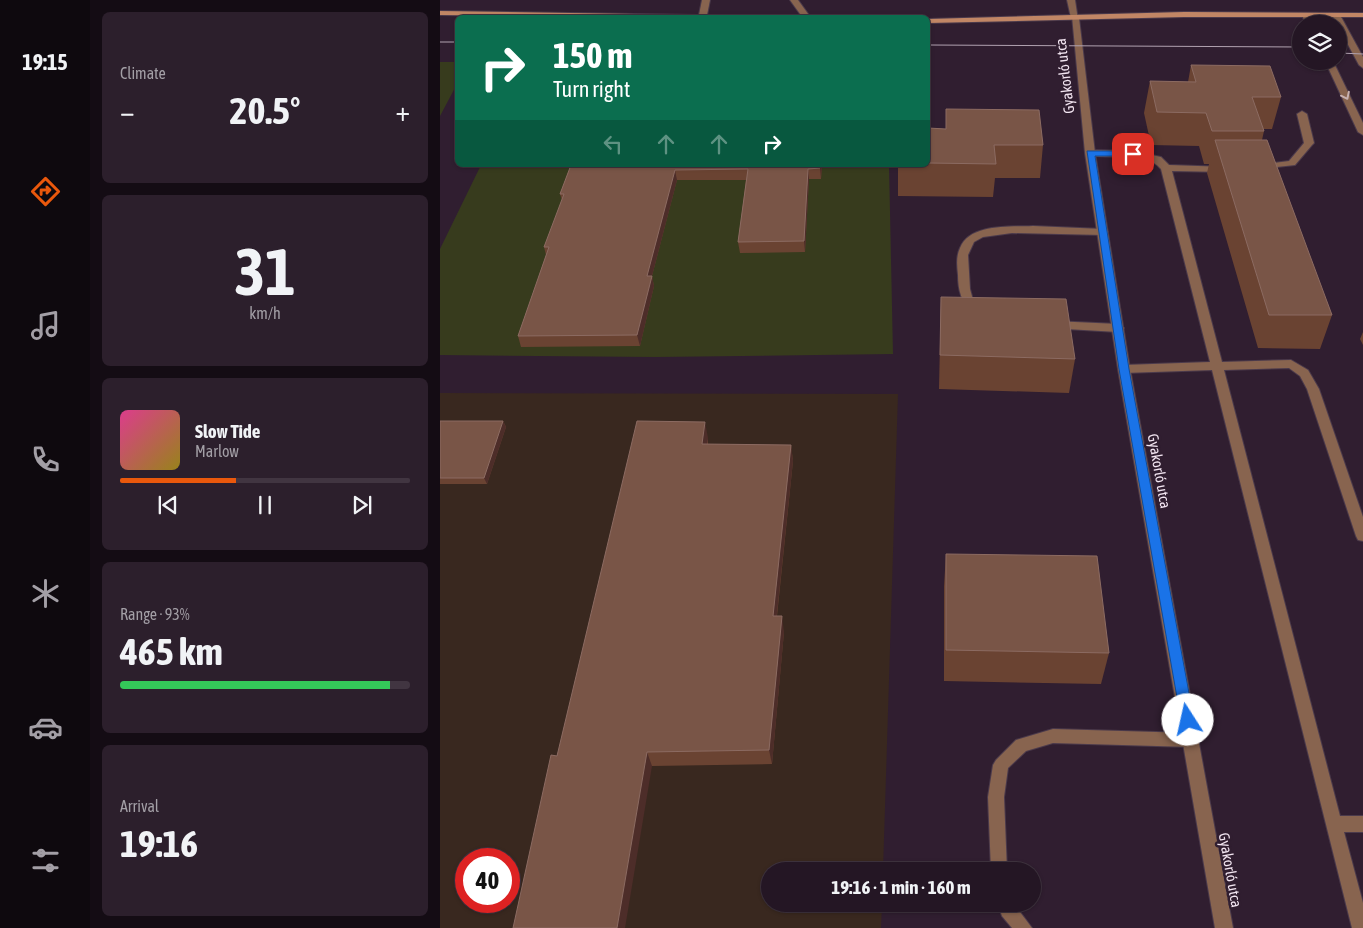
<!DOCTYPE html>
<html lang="en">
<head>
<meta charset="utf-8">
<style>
  :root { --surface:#241624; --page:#2c1f2c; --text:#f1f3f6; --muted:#a39fa6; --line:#413541; --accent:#ea580c }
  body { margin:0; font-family:"Asap Condensed",sans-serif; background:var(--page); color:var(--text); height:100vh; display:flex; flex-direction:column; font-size:19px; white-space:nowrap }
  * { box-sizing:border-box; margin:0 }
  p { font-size:16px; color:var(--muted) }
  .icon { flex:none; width:28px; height:28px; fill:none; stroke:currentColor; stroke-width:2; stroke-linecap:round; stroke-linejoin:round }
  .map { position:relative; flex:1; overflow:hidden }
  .sheet { display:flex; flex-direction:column; gap:12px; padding:12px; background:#140c14; width:350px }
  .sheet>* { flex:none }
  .hud { position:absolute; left:15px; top:15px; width:475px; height:152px; border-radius:8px; box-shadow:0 1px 4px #0004,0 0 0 1px var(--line); background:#0b6e4f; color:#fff; overflow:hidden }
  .tools { position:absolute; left:852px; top:15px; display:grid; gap:10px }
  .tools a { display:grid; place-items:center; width:55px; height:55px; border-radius:50%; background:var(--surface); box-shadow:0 1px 4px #0004,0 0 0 1px var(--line); font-size:25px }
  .speed { position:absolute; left:15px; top:848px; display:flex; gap:10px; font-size:25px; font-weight:700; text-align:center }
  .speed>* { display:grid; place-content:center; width:65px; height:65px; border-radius:50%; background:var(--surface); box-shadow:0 1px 4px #0004,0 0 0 1px var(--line); line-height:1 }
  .speed .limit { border:8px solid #d22; background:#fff; color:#111 }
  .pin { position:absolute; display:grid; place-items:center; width:42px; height:42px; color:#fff; margin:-21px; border-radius:10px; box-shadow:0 2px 8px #0006 }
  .me { position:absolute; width:55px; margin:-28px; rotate:350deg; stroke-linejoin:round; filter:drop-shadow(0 0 4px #0008) }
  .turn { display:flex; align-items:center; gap:18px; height:105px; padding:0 15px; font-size:22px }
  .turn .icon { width:65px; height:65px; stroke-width:2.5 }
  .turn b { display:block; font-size:35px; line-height:42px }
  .lanes { display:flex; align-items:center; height:48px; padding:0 15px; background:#0003; justify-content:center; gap:25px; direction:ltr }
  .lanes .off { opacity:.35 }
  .big { font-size:38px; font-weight:700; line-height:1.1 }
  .sheet .card { flex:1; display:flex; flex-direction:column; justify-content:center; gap:8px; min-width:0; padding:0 18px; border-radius:8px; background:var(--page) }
  .sheet .dial { align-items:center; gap:0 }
  .dial b { font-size:65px; line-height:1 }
  .song { display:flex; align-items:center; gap:15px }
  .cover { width:60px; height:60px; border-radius:8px; background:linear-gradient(135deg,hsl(330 70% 55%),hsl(50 70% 35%)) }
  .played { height:5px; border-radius:2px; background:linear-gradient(90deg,var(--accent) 40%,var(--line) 40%) }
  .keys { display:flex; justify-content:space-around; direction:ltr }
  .heat { display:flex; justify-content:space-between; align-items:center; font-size:28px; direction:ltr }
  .charge { height:8px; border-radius:4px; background:linear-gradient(90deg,#34c759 93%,var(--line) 0) }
  .trip { position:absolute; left:321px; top:862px; width:280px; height:50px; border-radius:25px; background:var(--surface); box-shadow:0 1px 4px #0004,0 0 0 1px var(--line); font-weight:700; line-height:50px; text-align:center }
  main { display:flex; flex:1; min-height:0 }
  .dock { display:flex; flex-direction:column; width:90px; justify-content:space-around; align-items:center; background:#0e090e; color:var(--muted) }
  .dock .icon { width:35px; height:35px }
  .dock .selected { color:var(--accent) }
  .dock b { font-size:22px; color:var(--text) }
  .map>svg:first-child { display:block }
</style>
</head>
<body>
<main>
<nav class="dock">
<b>19:15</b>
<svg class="icon selected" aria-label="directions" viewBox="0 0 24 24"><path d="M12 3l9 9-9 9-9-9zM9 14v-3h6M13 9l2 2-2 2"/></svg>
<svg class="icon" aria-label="music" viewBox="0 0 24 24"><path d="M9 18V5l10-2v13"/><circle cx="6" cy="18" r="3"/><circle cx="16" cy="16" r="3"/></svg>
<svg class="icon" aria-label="phone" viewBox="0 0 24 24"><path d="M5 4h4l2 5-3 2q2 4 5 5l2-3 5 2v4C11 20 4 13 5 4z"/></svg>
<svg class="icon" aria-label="climate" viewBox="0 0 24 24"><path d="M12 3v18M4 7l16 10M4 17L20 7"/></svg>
<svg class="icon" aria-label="car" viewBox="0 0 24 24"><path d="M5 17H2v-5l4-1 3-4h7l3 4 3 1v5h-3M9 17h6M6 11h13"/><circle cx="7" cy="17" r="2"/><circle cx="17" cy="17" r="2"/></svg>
<svg class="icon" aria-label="filters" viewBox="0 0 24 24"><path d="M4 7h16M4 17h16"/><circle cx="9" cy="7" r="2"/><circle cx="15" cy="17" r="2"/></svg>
</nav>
<section class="sheet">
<div class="card"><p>Climate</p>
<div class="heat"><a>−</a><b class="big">20.5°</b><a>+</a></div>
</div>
<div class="card dial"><b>31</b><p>km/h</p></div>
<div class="card">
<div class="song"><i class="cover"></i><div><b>Slow Tide</b><p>Marlow</p></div></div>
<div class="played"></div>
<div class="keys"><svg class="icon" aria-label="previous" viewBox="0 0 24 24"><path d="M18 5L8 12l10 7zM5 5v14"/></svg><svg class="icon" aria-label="pause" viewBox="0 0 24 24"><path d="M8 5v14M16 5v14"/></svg><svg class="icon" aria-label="next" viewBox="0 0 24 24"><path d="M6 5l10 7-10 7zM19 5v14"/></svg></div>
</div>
<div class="card"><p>Range · 93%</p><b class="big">465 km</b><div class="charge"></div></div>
<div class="card"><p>Arrival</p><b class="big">19:16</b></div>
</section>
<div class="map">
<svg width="923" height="928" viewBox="0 0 923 928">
  <rect width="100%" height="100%" fill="#301e30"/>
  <path fill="#39281f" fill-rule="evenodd" d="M 0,393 L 458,394 L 443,871 L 330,871 L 330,904 L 442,904 L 441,928 L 0,928 ZM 26,859 L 69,859 L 69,901 L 26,901 Z"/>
  <g fill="#373b1d">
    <path d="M 0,62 L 17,62 L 17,84 L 0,116 Z"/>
    <path d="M 41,165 L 449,165 L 453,354 L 215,357 L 0,355 L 0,249 Z"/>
  </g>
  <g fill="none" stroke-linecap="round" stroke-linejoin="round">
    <defs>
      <g id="service">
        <path d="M 262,0 L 270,0 L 267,15 L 263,17 L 259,15 Z"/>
        <path d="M 350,0 L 358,0 L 371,18 L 363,18 Z"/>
        <path d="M 627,0 L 635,0 L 638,20 L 631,18 Z"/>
        <path d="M 863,13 L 869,13 L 874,24 L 866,24 L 862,15 Z"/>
        <path d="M 893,13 L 900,15 L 923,57 L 923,68 L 919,65 L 899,28 L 899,24 L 897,24 L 892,15 Z"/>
        <path d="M 885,61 L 893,61 L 923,123 L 923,135 L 918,132 Z"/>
        <path d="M 862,111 L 867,114 L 874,143 L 872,145 L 855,165 L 818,169 L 818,165 L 849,161 L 864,143 L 857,114 Z"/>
        <path d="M 650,150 L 693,151 L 721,157 L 729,165 L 787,167 L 789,169 L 784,172 L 732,171 L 782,362 L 851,360 L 868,370 L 879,389 L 923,517 L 923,541 L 918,540 L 916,536 L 867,389 L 860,376 L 849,368 L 784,370 L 900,816 L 923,816 L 923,832 L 904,832 L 923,903 L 923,928 L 912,928 L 772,370 L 684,373 L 678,369 L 684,365 L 770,362 L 721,169 C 704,149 670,160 647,155 L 647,151 Z"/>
        <path d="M 593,226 L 663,229 L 668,232 L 663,235 L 572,233 L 543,237 L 534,242 L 528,255 L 530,289 L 533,300 L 542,310 L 541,313 L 533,313 C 521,302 518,290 518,275 C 517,266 516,256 520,248 C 530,223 571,227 593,226 Z"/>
        <path d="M 613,321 L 678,324 L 684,328 L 678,332 L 609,328 L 607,325 Z"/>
        <path d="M 613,729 L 751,733 L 756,735 L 759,740 L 756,745 L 751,747 L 613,743 L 586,751 L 568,768 L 564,797 L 567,871 L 551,871 L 548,797 L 553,765 L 556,760 L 576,740 Z"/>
        <path d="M 558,904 L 574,904 L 592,928 L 572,928 L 562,916 Z"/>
      </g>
      <path id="tertiary" d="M 632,16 L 639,18 L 655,153 L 690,369 L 793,928 L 775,928 L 678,369 L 645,153 Z"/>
      <g id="secondary">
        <path d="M 0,11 L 320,16 L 324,18 L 0,15 Z"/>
        <path d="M 744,12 L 923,13 L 923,17 L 744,17 L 488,23 L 488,19 Z"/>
      </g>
    </defs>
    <use href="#service" stroke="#4b3a4b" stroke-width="2"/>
    <use href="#tertiary" stroke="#4b3a4b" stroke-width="2"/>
    <use href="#secondary" stroke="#4b3a4b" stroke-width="2"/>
    <use href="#service" fill="#88644f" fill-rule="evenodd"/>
    <use href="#tertiary" fill="#88644f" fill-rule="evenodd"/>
    <use href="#secondary" fill="#c18665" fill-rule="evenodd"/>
    <g stroke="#b1a2b0" stroke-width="1">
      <path d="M 0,42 L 18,42"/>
      <path d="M 488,45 L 861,47"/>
      <path d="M 899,53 L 923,54"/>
    </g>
  </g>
  <g fill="#6a4332">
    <path d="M 751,65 L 841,97 L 832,129 L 824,129 L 824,131 L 822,140 L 892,315 L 880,349 L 818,348 L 767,173 L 769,164 L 764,164 L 759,146 L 711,145 L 704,113 L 710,81 L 748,82 Z"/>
    <path d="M 506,109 L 603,145 L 600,178 L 555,178 L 553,197 L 458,196 L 458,165 L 488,165 L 488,128 L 506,129 Z"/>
    <path d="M 131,165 L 382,165 L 381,179 L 369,179 L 365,252 L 300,253 L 298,242 L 306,180 L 237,180 L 212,276 L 214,286 L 200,346 L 81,347 L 78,336 L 106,255 L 104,247 L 122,200 L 120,194 Z"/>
    <path d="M 501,297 L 635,359 L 629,393 L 499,389 Z"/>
    <path d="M 923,332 L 923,345 L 920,339 Z"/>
    <path d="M 0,421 L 63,421 L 66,427 L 47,484 L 0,484 Z"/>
    <path d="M 268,438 L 268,444 L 351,445 L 353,461 L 337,616 L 344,632 L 332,764 L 212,766 L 117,756 Z"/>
    <path d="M 506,554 L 669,653 L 661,684 L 504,681 L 504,586 Z"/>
  </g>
  <g fill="#4d2d29">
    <path d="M 380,165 L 382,165 L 381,179 L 380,168 Z"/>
    <path d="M 368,169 L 369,179 L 365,252 L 364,241 Z"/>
    <path d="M 235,170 L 237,180 L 212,276 L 214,286 L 200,346 L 197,335 L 207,276 Z"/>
    <path d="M 63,421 L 66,427 L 47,484 L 44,478 Z"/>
    <path d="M 265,422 L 268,438 L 265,460 L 262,444 Z"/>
    <path d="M 351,445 L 353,461 L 335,632 L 333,616 Z"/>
    <path d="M 342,616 L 344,632 L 332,764 L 329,750 Z"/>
    <path d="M 207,752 L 212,766 L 185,928 L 177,928 Z"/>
  </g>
  <g fill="#795547" stroke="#8c6b62">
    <path d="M 751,65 L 830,66 L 841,97 L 812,97 L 824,131 L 772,131 L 766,113 L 717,112 L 710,81 L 756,82 Z"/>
    <path d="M 506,109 L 599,110 L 603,145 L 554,145 L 556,164 L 488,163 L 488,128 L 506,129 Z"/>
    <path d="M 775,140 L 827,140 L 892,315 L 829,315 Z"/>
    <path d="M 131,165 L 380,165 L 380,168 L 368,169 L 364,241 L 298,242 L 308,169 L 235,170 L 207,276 L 212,276 L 197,335 L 78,336 L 109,247 L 104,247 L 124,194 L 120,194 Z"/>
    <path d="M 501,297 L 626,299 L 635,359 L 500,355 Z"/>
    <path d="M 0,421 L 63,421 L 44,478 L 0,478 Z"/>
    <path d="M 197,421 L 265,422 L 262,444 L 351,445 L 333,616 L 342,616 L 329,750 L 207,752 L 177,928 L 73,928 L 111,755 L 117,756 Z"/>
    <path d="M 506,554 L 657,556 L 669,653 L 506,650 Z"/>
  </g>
  <defs><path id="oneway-chevron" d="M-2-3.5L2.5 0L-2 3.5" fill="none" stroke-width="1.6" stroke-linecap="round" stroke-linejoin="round" transform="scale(1.25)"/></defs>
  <use stroke="#c8b1b0" href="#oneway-chevron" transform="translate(906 96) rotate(64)"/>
  <path fill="#1a73e8" stroke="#114b97" d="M 647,151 L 693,151 L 697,154 L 693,156 L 655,156 L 689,369 L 754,720 L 752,725 L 748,727 L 743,725 L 741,720 L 679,369 Z"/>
  <g text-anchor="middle" stroke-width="5" stroke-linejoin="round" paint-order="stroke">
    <g font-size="15" fill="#f2e5f1" stroke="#301e30">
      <text transform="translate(625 76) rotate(-97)" y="5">Gyakorló utca</text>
      <text transform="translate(719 471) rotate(80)" y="5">Gyakorló utca</text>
      <text transform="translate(790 870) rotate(80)" y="5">Gyakorló utca</text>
    </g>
  </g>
</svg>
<div class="tools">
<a><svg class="icon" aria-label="layers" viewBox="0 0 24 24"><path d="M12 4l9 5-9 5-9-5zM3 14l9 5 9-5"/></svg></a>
</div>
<div class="speed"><div class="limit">40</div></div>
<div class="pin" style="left:693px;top:154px;background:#d93025"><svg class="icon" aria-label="arrive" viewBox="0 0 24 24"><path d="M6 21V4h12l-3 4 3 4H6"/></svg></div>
<svg class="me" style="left:748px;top:720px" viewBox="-20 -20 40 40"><circle r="19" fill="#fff"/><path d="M0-13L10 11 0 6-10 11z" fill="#1a73e8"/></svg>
<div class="trip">19:16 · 1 min · 160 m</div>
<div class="hud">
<div class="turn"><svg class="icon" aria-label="right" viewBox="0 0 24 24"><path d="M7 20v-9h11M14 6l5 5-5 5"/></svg><div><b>150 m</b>Turn right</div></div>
<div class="lanes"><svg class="icon off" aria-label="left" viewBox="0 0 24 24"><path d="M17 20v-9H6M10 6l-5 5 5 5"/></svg><svg class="icon off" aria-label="ahead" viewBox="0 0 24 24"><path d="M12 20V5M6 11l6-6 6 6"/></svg><svg class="icon off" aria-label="ahead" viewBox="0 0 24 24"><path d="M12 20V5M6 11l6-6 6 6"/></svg><svg class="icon" aria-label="right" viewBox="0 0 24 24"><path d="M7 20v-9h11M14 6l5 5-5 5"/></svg></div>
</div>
</div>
</main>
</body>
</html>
